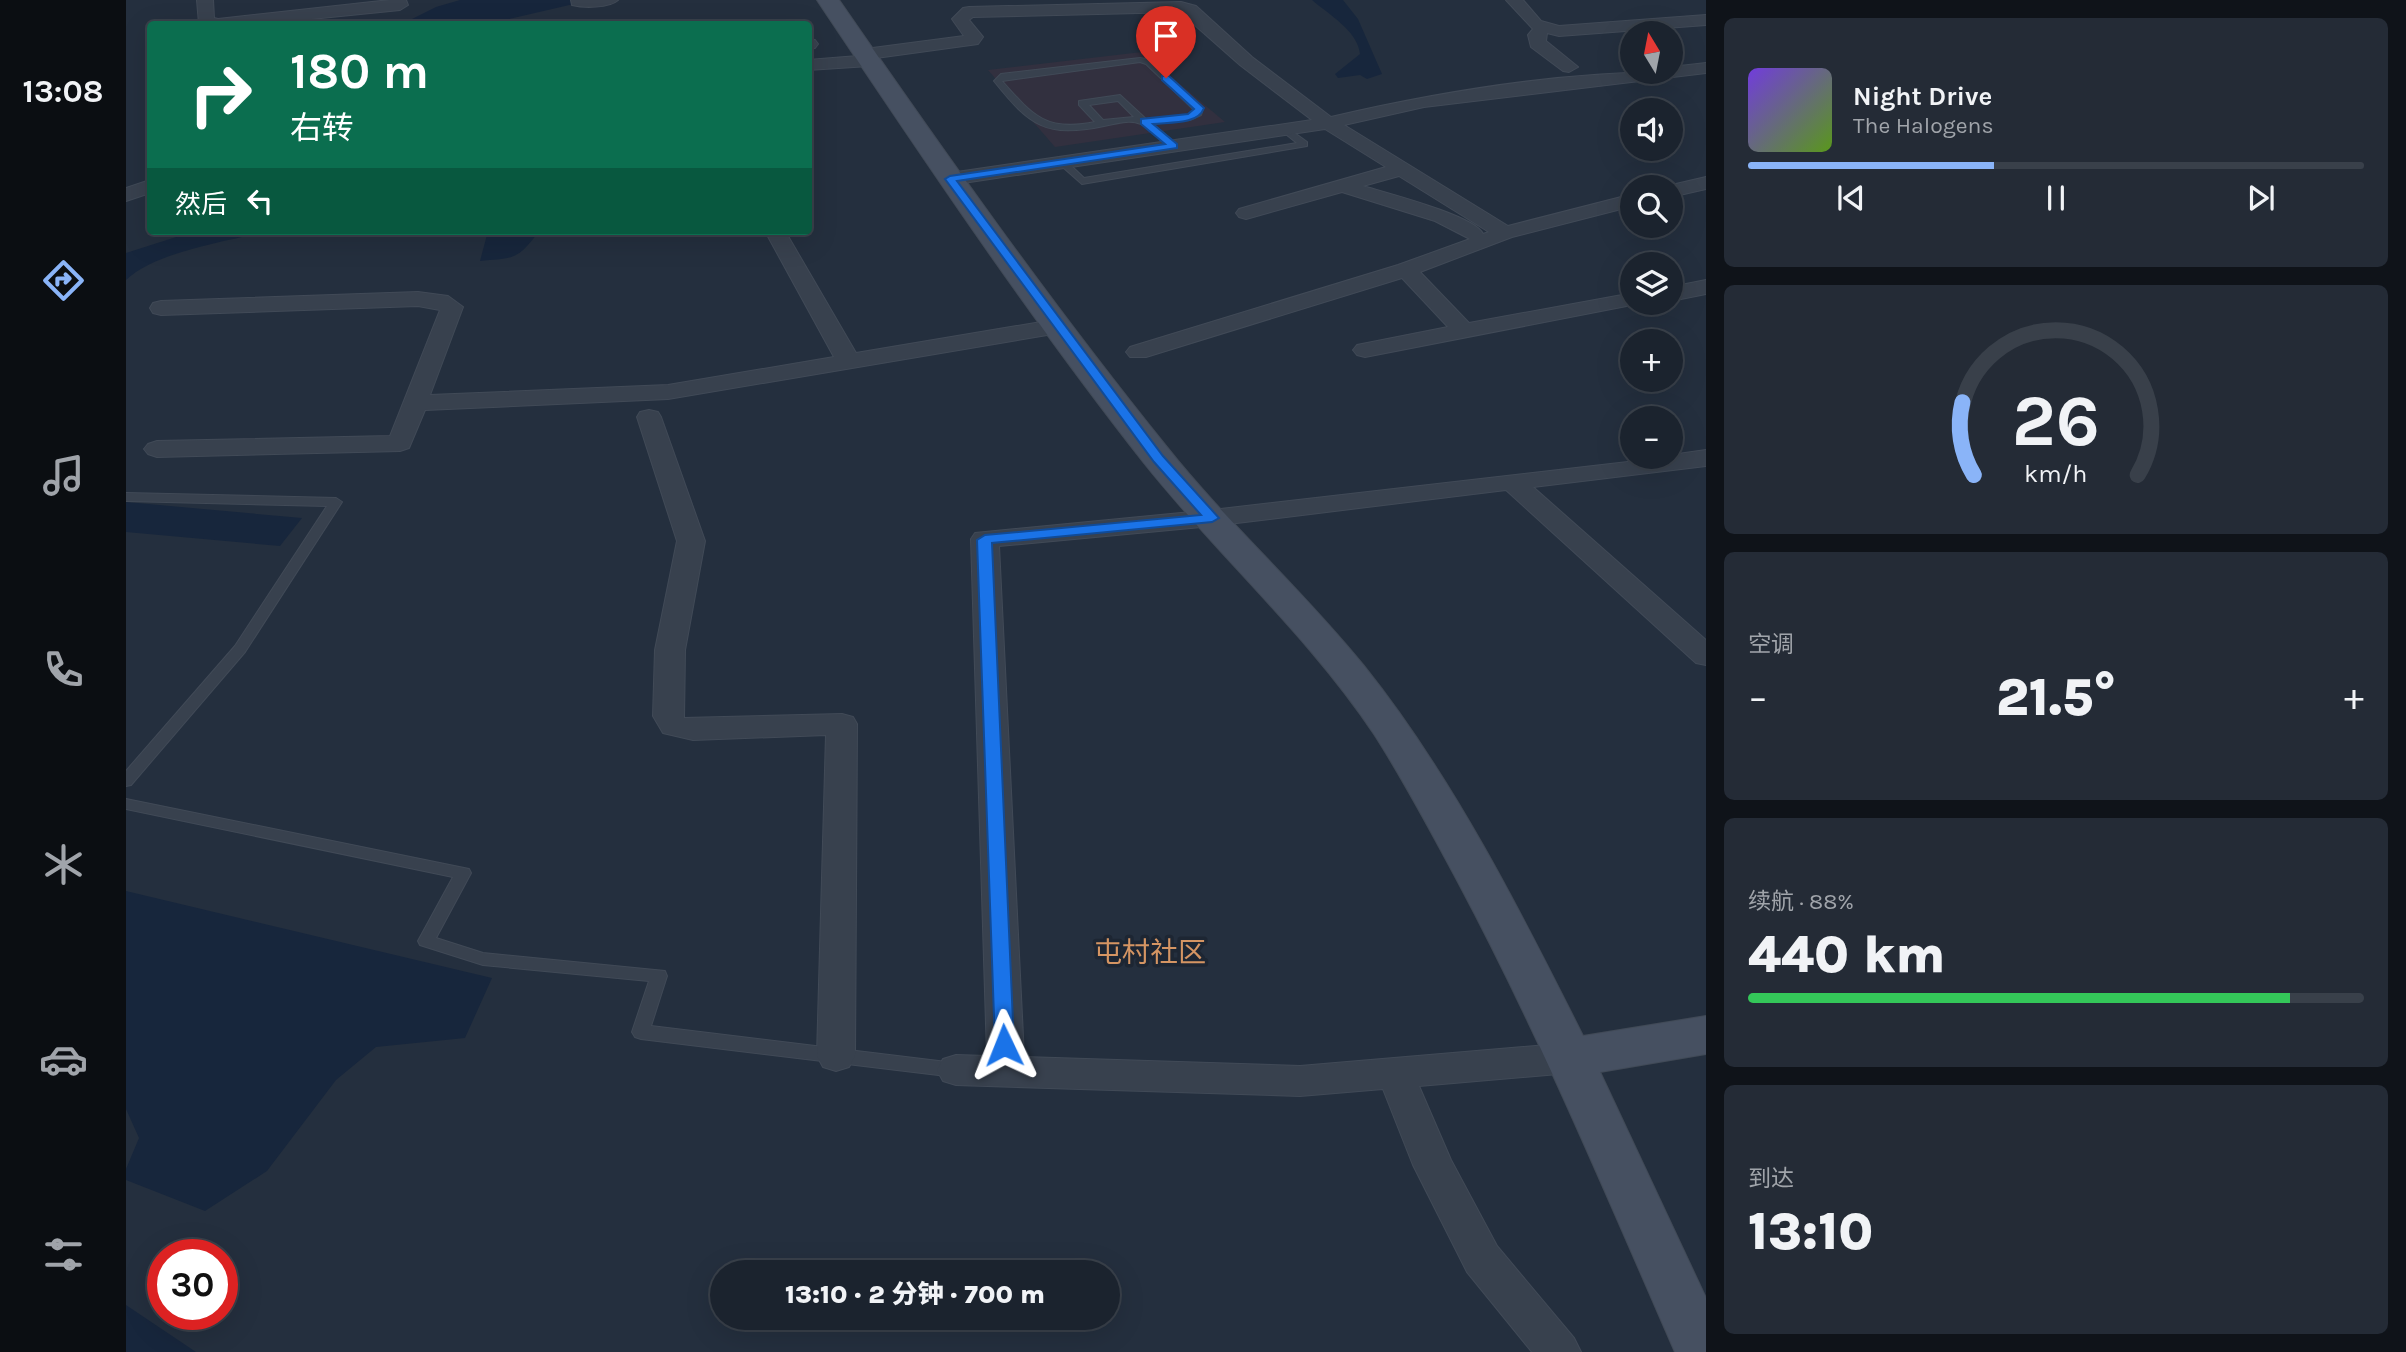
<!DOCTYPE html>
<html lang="zh">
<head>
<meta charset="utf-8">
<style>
  :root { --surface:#1b232e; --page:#242b36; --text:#f1f3f6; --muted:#a0a4aa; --line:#39404a; --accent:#8ab4f8 }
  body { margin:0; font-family:Karla,"Noto Sans SC",sans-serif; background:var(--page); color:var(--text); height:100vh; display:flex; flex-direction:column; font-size:26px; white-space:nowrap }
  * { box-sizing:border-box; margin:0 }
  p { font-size:23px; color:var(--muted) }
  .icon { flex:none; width:38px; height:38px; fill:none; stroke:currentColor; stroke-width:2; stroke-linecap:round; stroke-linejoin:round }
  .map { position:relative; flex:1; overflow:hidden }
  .side { display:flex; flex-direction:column; gap:18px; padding:18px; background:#0f1319; width:700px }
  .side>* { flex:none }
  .hud { position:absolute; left:21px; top:21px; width:665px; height:214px; border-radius:7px; box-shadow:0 7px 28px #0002,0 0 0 2px var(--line); background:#0b6e4f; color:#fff; overflow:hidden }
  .needle { width:46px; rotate:350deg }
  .tools { position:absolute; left:1494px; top:21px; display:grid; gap:14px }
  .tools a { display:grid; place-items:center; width:63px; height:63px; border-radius:50%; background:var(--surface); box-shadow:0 7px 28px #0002,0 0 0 2px var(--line); font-size:35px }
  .speed { position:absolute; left:21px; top:1239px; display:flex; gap:14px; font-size:35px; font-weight:700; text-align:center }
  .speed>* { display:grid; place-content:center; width:91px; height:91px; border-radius:50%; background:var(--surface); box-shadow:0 7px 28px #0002,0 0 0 2px var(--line); line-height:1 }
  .speed .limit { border:10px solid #d22; background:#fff; color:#111 }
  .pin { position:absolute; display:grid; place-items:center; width:60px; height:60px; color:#fff; margin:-72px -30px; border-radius:50% 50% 50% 0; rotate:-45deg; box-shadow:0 0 7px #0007 }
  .pin .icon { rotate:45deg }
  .me { position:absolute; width:77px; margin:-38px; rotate:358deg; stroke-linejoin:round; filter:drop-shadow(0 0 5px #0008) }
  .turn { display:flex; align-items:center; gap:24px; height:147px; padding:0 28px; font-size:32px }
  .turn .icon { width:91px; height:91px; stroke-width:2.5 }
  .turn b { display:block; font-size:49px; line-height:60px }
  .then { display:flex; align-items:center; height:66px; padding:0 28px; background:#0003; gap:14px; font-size:26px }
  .big { font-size:52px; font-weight:800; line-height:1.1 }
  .side .tile { flex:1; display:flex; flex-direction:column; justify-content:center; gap:10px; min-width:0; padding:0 24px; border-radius:10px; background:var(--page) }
  .side .dial { align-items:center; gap:0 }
  .dial svg { height:182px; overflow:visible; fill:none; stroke:var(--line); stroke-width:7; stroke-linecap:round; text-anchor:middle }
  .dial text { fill:var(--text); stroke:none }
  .song { display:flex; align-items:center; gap:21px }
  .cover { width:84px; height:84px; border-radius:10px; background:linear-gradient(135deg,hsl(260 70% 55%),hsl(90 70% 35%)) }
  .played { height:7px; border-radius:4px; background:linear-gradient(90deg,var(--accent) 40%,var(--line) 40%) }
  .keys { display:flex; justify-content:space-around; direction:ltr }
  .heat { display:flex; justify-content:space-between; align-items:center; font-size:38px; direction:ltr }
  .charge { height:10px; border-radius:5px; background:linear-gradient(90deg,#34c759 88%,var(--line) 0) }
  .trip { position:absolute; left:584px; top:1260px; width:410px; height:70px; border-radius:35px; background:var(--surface); box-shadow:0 7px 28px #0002,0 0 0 2px var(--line); font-weight:800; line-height:70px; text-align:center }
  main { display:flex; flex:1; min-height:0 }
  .tabs { display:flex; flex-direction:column; width:126px; justify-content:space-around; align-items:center; background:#0b0e12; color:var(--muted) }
  .tabs .icon { width:49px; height:49px }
  .tabs .active { color:var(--accent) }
  .tabs b { font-size:32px; color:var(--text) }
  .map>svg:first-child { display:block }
</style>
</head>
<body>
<main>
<nav class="tabs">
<b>13:08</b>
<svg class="icon active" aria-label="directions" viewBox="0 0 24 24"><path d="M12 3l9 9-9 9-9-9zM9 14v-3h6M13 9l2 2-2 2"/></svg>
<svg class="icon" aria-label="music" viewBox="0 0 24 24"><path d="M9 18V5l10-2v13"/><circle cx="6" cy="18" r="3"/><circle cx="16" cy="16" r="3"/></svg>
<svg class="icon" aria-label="phone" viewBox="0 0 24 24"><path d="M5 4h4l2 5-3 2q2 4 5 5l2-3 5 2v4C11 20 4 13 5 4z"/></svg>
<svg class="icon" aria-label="climate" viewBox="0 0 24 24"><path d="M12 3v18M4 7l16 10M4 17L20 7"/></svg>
<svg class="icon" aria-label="car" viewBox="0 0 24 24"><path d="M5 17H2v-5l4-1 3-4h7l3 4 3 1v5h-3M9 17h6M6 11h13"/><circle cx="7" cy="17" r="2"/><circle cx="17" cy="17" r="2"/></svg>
<svg class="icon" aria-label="filters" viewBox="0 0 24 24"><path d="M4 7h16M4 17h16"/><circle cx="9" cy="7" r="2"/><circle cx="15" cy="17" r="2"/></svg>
</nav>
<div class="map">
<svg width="1580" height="1352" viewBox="0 0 1580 1352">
  <rect width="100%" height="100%" fill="#242f3e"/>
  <path fill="#32303f" d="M 1016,52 L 1099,122 L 929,147 L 862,70 Z"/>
  <g fill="#17263c">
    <path d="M 334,0 L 465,0 L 361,24 L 276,24 L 310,7 Z"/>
    <path d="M 1186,0 L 1217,0 L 1232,19 L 1256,74 L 1241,79 L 1234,75 L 1212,78 L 1209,74 L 1234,54 C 1232,31 1202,14 1186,0 Z"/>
    <path d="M 69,231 L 141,231 C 100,242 31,251 0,280 L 0,253 Z"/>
    <path d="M 362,231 L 413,231 C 392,260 388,258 354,261 Z"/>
    <path d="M 0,502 L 176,518 L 154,546 L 0,532 Z"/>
    <path d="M 0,891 L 366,978 L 339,1038 L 250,1047 L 210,1080 L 141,1171 L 79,1211 L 0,1180 L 0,1169 L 13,1138 L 0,1109 Z"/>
    <path d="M 0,1305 L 70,1352 L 0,1352 Z"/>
  </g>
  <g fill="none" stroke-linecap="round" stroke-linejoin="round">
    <defs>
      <g id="lane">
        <path d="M 1014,58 L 1026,60 L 1077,109 L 1075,115 L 1064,120 L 1027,124 L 1050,144 L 1050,148 L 1044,148 C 1035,140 1026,128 1015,124 C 1002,119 990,124 978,126 C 920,138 904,126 868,81 L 875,74 ZM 1014,62 L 1020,64 L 1068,110 L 1068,112 L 1062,115 L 1020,119 L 994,95 L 953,101 L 953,105 L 969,122 C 920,132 907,116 876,81 ZM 992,101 L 1008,117 L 977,120 L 963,105 Z"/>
        <path d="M 1159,126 L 1181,142 L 1181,146 L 956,184 L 931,162 L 939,160 L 958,178 L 1171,143 L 1156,131 L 1156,127 Z"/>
        <path d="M 0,493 L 210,498 L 216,502 L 119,652 L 5,785 L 0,786 L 0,771 L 109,646 L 201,506 L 0,501 Z"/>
        <path d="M 0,799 L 343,869 L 345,873 L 310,938 L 357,953 L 539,971 L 541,976 L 525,1026 L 829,1063 L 835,1065 L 838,1070 L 835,1075 L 829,1077 L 515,1039 L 509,1037 L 506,1032 L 523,981 L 357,965 L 294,945 L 292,941 L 327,877 L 0,809 Z"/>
      </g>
      <g id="street">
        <path d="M 71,0 L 87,0 L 88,18 L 92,19 L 264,0 L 280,0 L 282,5 L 274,10 L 136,24 L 73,24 Z"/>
        <path d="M 445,0 L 492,0 C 483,8 458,8 446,5 Z"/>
        <path d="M 1380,0 L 1397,0 L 1415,21 L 1433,26 L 1580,15 L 1580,25 L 1433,36 L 1421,33 L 1420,41 L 1452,67 L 1443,72 L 1437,71 L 1405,47 L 1402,35 L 1407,29 Z"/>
        <path d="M 1055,2 L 1070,6 L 1126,57 L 1205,117 C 1313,92 1435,72 1545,72 L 1545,67 L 1580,63 L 1580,73 L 1298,107 L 1218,125 L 1382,226 L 1507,194 L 1507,206 L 1386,237 L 1294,272 L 1343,323 L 1507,293 L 1507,303 L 1516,303 L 1239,357 L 1231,355 L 1227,350 L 1231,345 L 1322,327 L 1276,278 L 1020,357 L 1004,357 L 1000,352 L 1004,347 L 1272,265 L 1344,239 L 1309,221 L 1216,192 L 1120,219 L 1113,217 L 1110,213 L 1113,209 L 1260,167 L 1199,129 L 824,185 L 817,183 L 814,179 L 817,175 L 824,173 L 1186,120 L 1114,65 L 1054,12 L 847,17 L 843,20 L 857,37 L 852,44 L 750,58 L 752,61 L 749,65 L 743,66 L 682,70 L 682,60 L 732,56 L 733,50 L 739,49 L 838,36 L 826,19 L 837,8 L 843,7 ZM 1273,176 L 1363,232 L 1357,234 C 1350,216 1260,193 1237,186 Z"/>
        <path d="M 682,39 L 689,40 L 692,44 L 689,48 L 682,49 Z"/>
        <path d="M 1580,177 L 1580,189 L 1545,197 L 1545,187 L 1537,187 Z"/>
        <path d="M 24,180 L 24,193 L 0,201 L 0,188 Z"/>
        <path d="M 639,231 L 659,231 L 730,353 L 933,319 L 941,321 L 944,326 L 941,331 L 933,333 L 542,399 L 299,410 L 283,448 L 274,451 L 31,457 L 22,454 L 18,449 L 22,444 L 31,441 L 264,436 L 314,310 L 292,306 L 35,315 L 27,313 L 24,308 L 27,303 L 35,301 L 292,292 L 322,296 L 337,307 L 304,395 L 542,385 L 708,357 Z"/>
        <path d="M 1580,280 L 1580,294 L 1545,301 L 1545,287 Z"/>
        <path d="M 523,410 L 532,412 L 535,417 L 579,541 L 559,650 L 558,718 L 716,714 L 727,717 L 731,724 L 729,1056 L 723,1067 L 710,1071 L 697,1067 L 691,1056 L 700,735 L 567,740 L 537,733 L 527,716 L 529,650 L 551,541 L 511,417 L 514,412 Z"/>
        <path d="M 1580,450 L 1580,466 L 1407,487 L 1580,640 L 1580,665 L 1570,663 L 1380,490 L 1086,526 L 873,546 L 898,1057 L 1174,1066 L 1444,1043 L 1457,1047 L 1463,1058 L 1457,1069 L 1444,1073 L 1293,1086 L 1325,1160 L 1371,1246 L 1448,1338 L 1455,1352 L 1406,1352 L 1341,1272 L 1287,1165 L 1257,1089 L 1174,1096 L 830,1085 L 817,1081 L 811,1070 L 817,1059 L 830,1055 L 861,1056 L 845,539 L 849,533 L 1086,510 L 1545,457 L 1545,455 Z"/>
      </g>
      <path id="secondary" d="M 691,0 L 713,0 C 818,152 924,302 1040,446 C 1101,523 1176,589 1238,666 C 1326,776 1394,910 1457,1036 L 1580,1016 L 1580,1054 L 1474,1072 L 1580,1298 L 1580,1352 L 1549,1352 C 1480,1194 1413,1034 1332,882 C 1305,832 1279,782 1248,734 C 1182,635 1092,556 1018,463 C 901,314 796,157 691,0 Z"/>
    </defs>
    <use href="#lane" stroke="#414a57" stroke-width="2"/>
    <use href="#street" stroke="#414a57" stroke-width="2"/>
    <use href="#secondary" stroke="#414a57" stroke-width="2"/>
    <use href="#lane" fill="#38414e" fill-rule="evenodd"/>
    <use href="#street" fill="#38414e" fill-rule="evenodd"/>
    <use href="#secondary" fill="#465061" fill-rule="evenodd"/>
  </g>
  <path fill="#1a73e8" stroke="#114b97" stroke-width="2" d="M 1036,76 L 1043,76 L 1078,108 C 1072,125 1043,122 1027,124 L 1051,144 L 1051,148 L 831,181 L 1037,456 L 1093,518 L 1086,522 L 866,543 L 888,1045 L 886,1051 L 878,1053 L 871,1051 L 869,1045 L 851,540 L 859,535 L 1075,515 L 1028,462 L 819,179 L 824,176 L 1039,144 L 1015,124 L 1015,119 L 1062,114 L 1068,109 L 1036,80 Z"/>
  <g text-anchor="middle" stroke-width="7" stroke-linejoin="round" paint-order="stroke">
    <g font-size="28" fill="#d59563" stroke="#1d2633">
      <text x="1024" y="962">屯村社区</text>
    </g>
  </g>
</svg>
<div class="tools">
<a><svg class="needle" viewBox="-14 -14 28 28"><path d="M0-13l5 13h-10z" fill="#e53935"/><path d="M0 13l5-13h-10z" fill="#a0a4aa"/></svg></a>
<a><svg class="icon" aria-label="sound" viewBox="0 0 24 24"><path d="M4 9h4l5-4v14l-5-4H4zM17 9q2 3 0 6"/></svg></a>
<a><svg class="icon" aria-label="search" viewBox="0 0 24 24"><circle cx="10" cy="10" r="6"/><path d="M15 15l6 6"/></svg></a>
<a><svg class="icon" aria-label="layers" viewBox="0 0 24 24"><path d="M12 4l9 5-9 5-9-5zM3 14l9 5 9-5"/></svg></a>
<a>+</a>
<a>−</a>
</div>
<div class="speed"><div class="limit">30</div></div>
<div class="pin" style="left:1040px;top:78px;background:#d93025"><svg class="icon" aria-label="arrive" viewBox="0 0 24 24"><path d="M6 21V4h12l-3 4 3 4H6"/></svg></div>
<svg class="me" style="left:878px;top:1045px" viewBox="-20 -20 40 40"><path d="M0-17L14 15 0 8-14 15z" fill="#1a73e8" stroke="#fff" stroke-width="4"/></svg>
<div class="trip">13:10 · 2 分钟 · 700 m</div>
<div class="hud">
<div class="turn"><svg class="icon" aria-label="right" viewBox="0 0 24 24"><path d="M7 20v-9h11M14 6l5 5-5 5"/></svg><div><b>180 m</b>右转</div></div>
<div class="then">然后<svg class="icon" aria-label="left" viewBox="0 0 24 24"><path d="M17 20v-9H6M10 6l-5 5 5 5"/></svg></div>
</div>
</div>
<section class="side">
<div class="tile">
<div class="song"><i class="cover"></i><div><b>Night Drive</b><p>The Halogens</p></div></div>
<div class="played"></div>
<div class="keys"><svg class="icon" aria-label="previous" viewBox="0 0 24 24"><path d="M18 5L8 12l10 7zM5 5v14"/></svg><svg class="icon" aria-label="pause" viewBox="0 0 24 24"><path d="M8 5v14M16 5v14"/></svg><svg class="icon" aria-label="next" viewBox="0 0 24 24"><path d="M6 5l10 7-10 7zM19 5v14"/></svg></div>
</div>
<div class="tile dial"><svg viewBox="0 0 100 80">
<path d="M14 69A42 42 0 1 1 86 69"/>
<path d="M14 69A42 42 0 0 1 9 37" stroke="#8ab4f8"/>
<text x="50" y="56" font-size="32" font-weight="700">26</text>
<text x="50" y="72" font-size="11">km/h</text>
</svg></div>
<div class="tile"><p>空调</p>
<div class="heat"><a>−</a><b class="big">21.5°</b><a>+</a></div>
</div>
<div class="tile"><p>续航 · 88%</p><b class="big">440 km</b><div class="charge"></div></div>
<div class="tile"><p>到达</p><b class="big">13:10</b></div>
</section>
</main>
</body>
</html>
